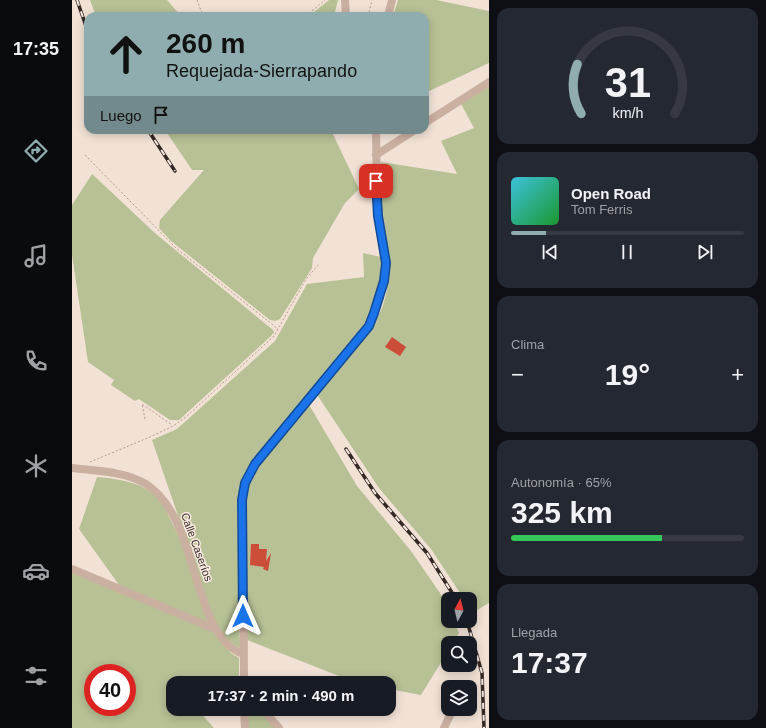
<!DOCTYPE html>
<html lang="es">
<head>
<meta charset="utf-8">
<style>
  :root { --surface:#171b24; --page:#242831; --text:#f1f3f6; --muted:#9ea1a6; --line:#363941; --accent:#8fadae }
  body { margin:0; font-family:Helvetica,sans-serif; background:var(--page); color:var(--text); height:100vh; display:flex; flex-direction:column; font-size:15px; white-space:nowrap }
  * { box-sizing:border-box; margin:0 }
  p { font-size:13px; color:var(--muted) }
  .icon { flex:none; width:22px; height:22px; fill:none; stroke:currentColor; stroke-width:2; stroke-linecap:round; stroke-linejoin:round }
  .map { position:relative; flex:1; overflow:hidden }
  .side { display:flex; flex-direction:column; gap:8px; padding:8px; background:#0d0f14; width:277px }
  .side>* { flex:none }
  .guide { position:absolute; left:12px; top:12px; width:345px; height:122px; border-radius:12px; box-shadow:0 2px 10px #0003; background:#8fadae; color:#111; overflow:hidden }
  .needle { width:26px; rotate:7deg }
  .buttons { position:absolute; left:369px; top:592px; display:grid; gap:8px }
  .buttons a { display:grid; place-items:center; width:36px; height:36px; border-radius:8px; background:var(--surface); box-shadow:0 2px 10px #0003; font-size:20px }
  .speed { position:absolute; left:12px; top:664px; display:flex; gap:8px; font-size:20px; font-weight:700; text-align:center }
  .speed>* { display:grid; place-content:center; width:52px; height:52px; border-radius:50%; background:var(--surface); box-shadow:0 2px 10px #0003; line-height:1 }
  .speed .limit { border:6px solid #d22; background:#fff; color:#111 }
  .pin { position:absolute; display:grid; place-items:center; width:34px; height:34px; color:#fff; margin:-17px; border-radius:8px; box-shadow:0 2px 6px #0006 }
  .me { position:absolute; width:44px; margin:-22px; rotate:0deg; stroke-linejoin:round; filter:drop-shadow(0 0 3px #0008) }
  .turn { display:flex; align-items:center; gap:14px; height:84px; padding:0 16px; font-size:18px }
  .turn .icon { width:52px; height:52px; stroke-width:2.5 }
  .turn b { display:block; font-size:28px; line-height:34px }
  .then { display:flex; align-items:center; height:38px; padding:0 16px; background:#0003; gap:8px; font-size:15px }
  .big { font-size:30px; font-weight:600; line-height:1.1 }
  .side .widget { flex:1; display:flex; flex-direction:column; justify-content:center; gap:6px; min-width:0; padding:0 14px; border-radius:12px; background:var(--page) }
  .side .dial { align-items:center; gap:0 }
  .dial svg { height:104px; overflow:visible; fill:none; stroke:var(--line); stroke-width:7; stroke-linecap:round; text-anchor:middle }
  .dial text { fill:var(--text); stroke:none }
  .song { display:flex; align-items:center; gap:12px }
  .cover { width:48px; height:48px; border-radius:6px; background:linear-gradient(135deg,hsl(190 70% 55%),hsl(130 70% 35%)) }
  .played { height:4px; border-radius:2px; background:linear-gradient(90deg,var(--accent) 15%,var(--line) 15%) }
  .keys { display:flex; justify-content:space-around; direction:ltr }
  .heat { display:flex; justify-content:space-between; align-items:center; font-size:22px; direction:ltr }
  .charge { height:6px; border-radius:3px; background:linear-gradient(90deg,#34c759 65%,var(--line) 0) }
  .trip { position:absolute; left:94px; top:676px; width:230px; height:40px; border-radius:12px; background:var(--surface); box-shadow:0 2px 10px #0003; font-weight:600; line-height:40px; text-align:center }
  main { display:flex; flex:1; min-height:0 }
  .tab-bar { display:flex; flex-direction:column; width:72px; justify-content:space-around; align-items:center; background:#090b0e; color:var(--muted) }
  .tab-bar .icon { width:28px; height:28px }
  .tab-bar .current { color:var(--accent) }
  .tab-bar b { font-size:18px; color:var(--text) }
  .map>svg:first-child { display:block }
</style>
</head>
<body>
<main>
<nav class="tab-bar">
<b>17:35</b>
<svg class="icon current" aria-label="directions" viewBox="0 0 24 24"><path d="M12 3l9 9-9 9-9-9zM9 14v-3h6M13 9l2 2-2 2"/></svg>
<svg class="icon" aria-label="music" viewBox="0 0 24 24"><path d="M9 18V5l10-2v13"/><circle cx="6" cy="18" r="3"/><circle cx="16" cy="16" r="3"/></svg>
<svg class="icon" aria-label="phone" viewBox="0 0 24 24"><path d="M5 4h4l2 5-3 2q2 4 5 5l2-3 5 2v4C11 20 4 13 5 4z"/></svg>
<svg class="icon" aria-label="climate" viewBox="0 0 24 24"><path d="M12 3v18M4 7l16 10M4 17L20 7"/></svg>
<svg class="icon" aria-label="car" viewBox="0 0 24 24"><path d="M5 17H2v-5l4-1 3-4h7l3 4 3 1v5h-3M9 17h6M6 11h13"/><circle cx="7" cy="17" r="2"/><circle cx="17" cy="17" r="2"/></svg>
<svg class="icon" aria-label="filters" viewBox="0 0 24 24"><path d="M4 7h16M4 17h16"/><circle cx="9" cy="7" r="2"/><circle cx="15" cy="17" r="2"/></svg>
</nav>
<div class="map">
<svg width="417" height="728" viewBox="0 0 417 728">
  <rect width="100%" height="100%" fill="#f2e2d6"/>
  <g fill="#b7c195" fill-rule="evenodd">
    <path d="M 18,0 L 95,0 L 109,16 L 24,16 Z"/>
    <path d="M 257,0 L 266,0 L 262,16 L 237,16 Z"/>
    <path d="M 326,0 L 364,0 L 417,11 L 417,63 L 353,93 L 353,16 L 321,16 Z"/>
    <path d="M 417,85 L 417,603 L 400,613 L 398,610 L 398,599 L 392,599 L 359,549 L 307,488 L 244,393 C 263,371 300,333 310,308 C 325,269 308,227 307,186 C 307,178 308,170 309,162 L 385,174 L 369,141 L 402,128 L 388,102 Z"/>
    <path d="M 93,130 L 259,130 L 287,189 L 273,203 L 241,258 L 240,268 L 208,319 L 203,321 L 198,320 L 99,241 L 87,228 L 88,220 L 132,170 L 120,170 Z"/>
    <path d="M 20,174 L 84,234 L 201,330 L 202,332 L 199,336 L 107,420 L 98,420 L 67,399 L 63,401 L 39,385 L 42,380 L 16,362 L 0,255 L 0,205 Z"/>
    <path d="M 291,253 L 309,257 C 309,279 305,297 297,318 L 179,462 C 168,479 166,493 165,513 L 168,648 C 157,643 149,633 143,623 L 80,440 L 105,429 L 203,341 L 235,284 L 292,277 Z"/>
    <path d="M 236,403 L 285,486 L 339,551 L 368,593 L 376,610 L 376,621 L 381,621 L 387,633 L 381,643 L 376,643 L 376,651 L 349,695 L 317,689 L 317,683 L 285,683 L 175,640 L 174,495 L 181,471 Z"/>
    <path d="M 25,477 C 47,479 73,482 89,501 C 92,505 95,512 97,517 C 115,549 124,588 136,623 L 47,585 L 7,529 Z"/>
    <path d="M 0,573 L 139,630 L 159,653 L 167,658 L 167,683 L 141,682 L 101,683 L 101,709 L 125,709 L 142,728 L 0,728 ZM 21,673 L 55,673 L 55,707 L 21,707 Z"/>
    <path d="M 176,709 L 187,709 L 204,728 L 176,728 Z"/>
  </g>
  <g fill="#cc4d39">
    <path d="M 320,337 L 334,347 L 328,356 L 313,347 Z"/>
    <path d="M 179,544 L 187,544 L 187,549 L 195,549 L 194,561 L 199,553 L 196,571 L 191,569 L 192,567 L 178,565 Z"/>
  </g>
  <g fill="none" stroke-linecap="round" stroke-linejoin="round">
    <g stroke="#b6998c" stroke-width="1" stroke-dasharray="2 2" stroke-linecap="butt">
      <path d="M 125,0 L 131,16"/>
      <path d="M 234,16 L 253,0"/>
      <path d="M 296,16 L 300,0"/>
      <path d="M 13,155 L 104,248 L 206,329"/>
      <path d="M 73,419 L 70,404 L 100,425"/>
      <path d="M 18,462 L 78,437 L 101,426 L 114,417 L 202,336 L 234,279 L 247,264"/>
    </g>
    <g stroke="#cab0a1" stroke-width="8">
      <path d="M 273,0 L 274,16"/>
      <path d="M 316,16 L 320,0"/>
      <path d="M 353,123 L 417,82"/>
      <path d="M 304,155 L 343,130"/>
      <path d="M 0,468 C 25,471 52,471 74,484 C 129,519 118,635 171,654"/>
      <path d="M 0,569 L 143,629"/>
      <path d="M 172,683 L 171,490 L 183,464 L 297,326 L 308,298 L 314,263 L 305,200 L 304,130"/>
      <path d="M 172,709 L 173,728"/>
      <path d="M 190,709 L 207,728"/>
      <path d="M 372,728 L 381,709"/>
    </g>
    <defs>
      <g id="rail">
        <path d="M 5,0 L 16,32"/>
        <path d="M 76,130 L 103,171"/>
        <path d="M 274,449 L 303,493 L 355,553 L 384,599"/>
        <path d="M 395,621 L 410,673 L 412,728"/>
      </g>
    </defs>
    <use href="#rail" stroke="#342824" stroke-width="3.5"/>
    <use href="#rail" stroke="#faece2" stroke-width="2" stroke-dasharray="6" stroke-linecap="butt"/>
  </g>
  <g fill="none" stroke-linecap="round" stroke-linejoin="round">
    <defs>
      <path id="route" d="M 171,616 L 170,500 L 173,483 L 183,464 L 297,326 L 302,313 L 312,281 L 314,263 L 306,216 L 304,181"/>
    </defs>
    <use href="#route" stroke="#114b97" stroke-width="10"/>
    <use href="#route" stroke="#1a73e8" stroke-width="7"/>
  </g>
  <g text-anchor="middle" stroke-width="3" stroke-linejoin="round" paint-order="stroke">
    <g font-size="11" fill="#342824" stroke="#faece2">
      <text transform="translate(125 547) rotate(70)" y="4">Calle Caseríos</text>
    </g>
  </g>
</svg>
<div class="buttons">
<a><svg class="needle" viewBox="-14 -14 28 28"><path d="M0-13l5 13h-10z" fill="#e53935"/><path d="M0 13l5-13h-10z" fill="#9ea1a6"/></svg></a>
<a><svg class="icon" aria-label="search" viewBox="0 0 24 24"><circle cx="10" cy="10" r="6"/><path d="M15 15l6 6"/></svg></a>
<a><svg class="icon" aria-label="layers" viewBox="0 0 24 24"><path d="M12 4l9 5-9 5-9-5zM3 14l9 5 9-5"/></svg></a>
</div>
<div class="speed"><div class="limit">40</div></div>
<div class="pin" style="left:304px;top:181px;background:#d93025"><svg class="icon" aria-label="arrive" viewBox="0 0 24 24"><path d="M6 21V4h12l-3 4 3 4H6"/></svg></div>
<svg class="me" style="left:171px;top:616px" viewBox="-20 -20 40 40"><path d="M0-17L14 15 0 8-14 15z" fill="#1a73e8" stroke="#fff" stroke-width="4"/></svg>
<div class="trip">17:37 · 2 min · 490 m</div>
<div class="guide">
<div class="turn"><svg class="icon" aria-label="ahead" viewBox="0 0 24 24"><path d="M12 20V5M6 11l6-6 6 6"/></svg><div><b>260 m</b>Requejada-Sierrapando</div></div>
<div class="then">Luego<svg class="icon" aria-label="arrive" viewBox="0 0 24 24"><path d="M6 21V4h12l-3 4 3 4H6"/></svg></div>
</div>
</div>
<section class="side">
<div class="widget dial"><svg viewBox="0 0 100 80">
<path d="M14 69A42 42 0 1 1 86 69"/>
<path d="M14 69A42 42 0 0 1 11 31" stroke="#8fadae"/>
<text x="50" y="56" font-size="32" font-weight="700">31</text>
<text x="50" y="72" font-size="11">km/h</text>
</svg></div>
<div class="widget">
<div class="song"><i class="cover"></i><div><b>Open Road</b><p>Tom Ferris</p></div></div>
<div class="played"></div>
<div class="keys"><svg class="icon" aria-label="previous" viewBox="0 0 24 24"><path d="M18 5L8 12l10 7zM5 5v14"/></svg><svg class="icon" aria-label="pause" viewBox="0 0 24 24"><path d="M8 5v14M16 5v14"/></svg><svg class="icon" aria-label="next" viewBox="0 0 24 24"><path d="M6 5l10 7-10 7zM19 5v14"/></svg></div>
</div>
<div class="widget"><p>Clima</p>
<div class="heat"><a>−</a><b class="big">19°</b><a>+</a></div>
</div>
<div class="widget"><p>Autonomía · 65%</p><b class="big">325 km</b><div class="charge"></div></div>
<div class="widget"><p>Llegada</p><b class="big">17:37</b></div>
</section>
</main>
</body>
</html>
